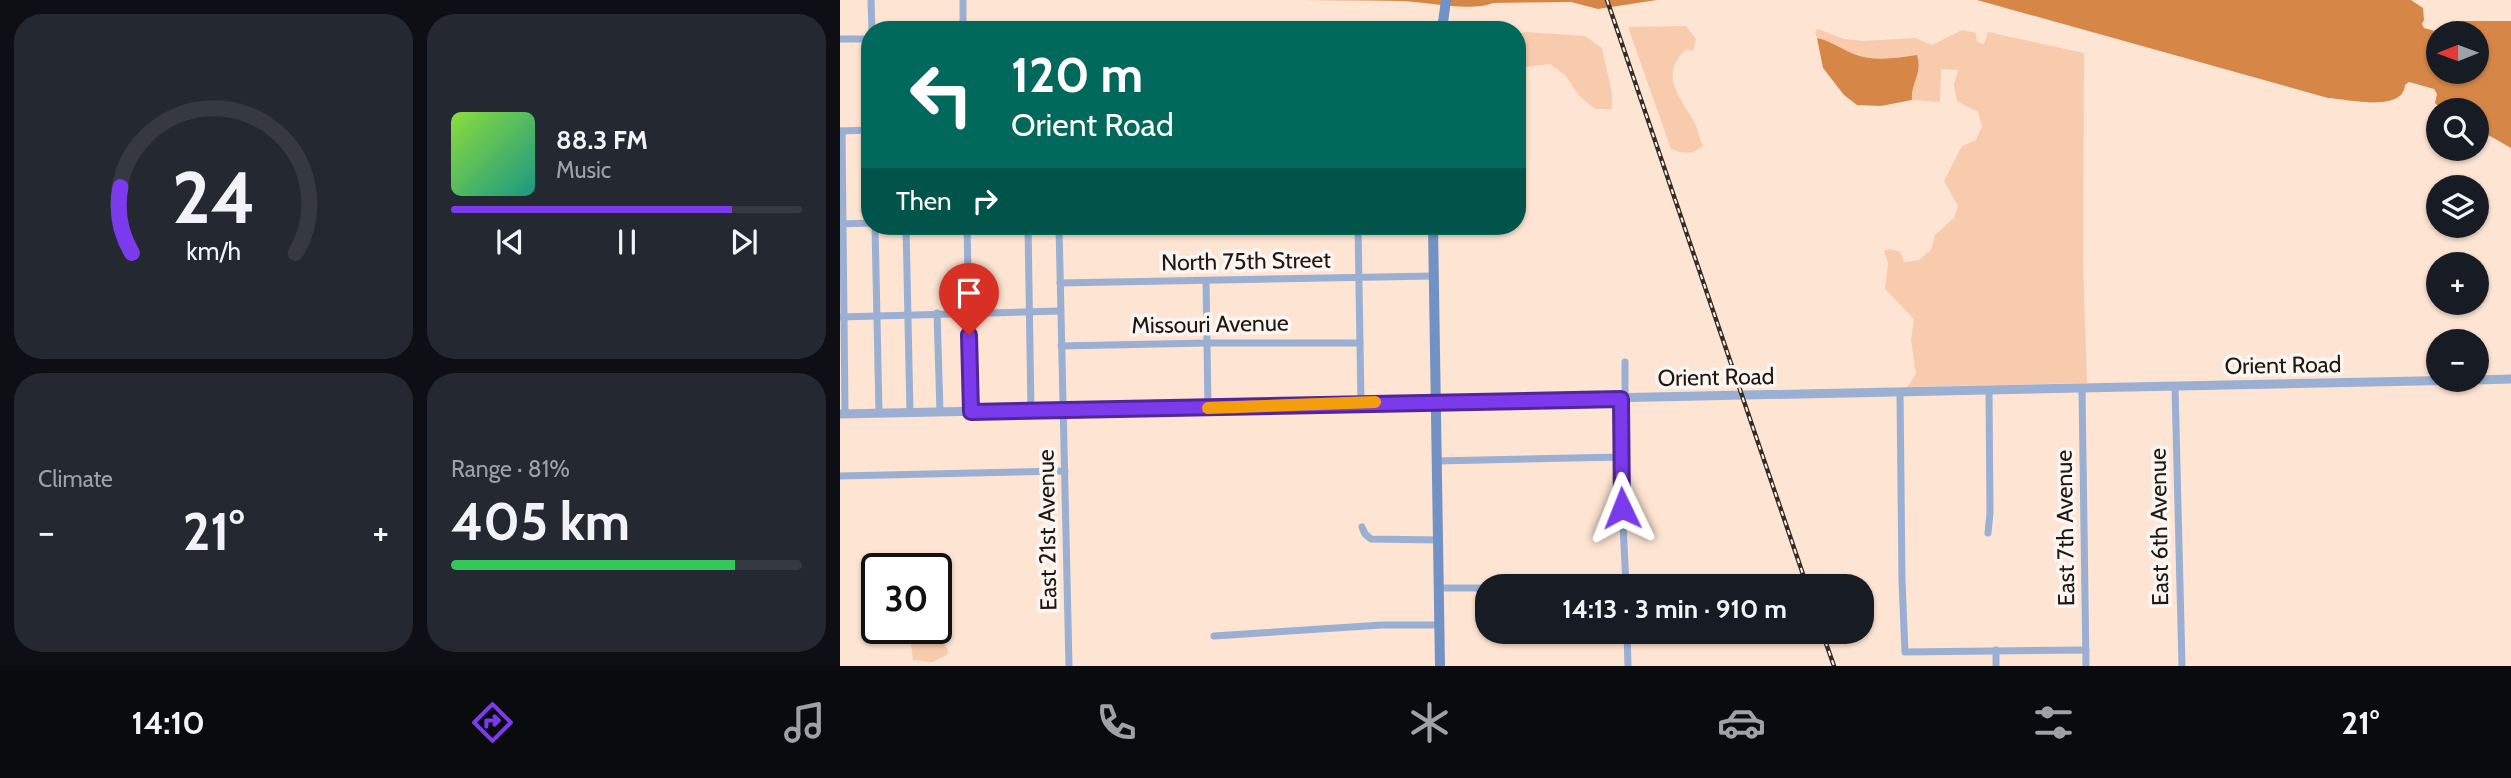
<!DOCTYPE html>
<html lang="en">
<head>
<meta charset="utf-8">
<style>
  :root { --surface:#171b24; --page:#242831; --text:#f1f3f6; --muted:#9ea1a6; --line:#363941; --accent:#7c3aed }
  body { margin:0; font-family:Cabin,sans-serif; background:var(--page); color:var(--text); height:100vh; display:flex; flex-direction:column; font-size:26px; white-space:nowrap }
  * { box-sizing:border-box; margin:0 }
  p { font-size:23px; color:var(--muted) }
  .icon { flex:none; width:38px; height:38px; fill:none; stroke:currentColor; stroke-width:2; stroke-linecap:round; stroke-linejoin:round }
  .map { position:relative; flex:1; overflow:hidden }
  .drawer { display:flex; flex-direction:column; gap:14px; padding:14px; background:#0d0f14; width:840px }
  .drawer>* { flex:none }
  .top-card { position:absolute; left:21px; top:21px; width:665px; height:214px; border-radius:28px; box-shadow:0 2px 5px #0004; background:#00695c; color:#fff; overflow:hidden }
  .needle { width:46px; rotate:269deg }
  .fabs { position:absolute; left:1586px; top:21px; display:grid; gap:14px }
  .fabs a { display:grid; place-items:center; width:63px; height:63px; border-radius:50%; background:var(--surface); box-shadow:0 2px 5px #0004; font-size:35px }
  .speed { position:absolute; left:21px; top:553px; display:flex; gap:14px; font-size:35px; font-weight:700; text-align:center }
  .speed>* { display:grid; place-content:center; width:91px; height:91px; border-radius:50%; background:var(--surface); box-shadow:0 2px 5px #0004; line-height:1 }
  .speed .limit { border:4px solid #111; border-radius:10px; background:#fff; color:#111 }
  .pin { position:absolute; display:grid; place-items:center; width:60px; height:60px; color:#fff; margin:-72px -30px; border-radius:50% 50% 50% 0; rotate:-45deg; box-shadow:0 0 7px #0007 }
  .pin .icon { rotate:45deg }
  .me { position:absolute; width:77px; margin:-38px; rotate:358deg; stroke-linejoin:round; filter:drop-shadow(0 0 5px #0008) }
  .turn { display:flex; align-items:center; gap:24px; height:147px; padding:0 35px; font-size:32px }
  .turn .icon { width:91px; height:91px; stroke-width:2.5 }
  .turn b { display:block; font-size:49px; line-height:60px }
  .then { display:flex; align-items:center; height:66px; padding:0 35px; background:#0003; gap:14px; font-size:26px }
  .big { font-size:52px; font-weight:700; line-height:1.1 }
  .drawer .widget { flex:1; display:flex; flex-direction:column; justify-content:center; gap:10px; min-width:0; padding:0 24px; border-radius:28px; background:var(--page) }
  .drawer .dial { align-items:center; gap:0 }
  .dial svg { height:182px; overflow:visible; fill:none; stroke:var(--line); stroke-width:7; stroke-linecap:round; text-anchor:middle }
  .dial text { fill:var(--text); stroke:none }
  .song { display:flex; align-items:center; gap:21px }
  .cover { width:84px; height:84px; border-radius:10px; background:linear-gradient(135deg,hsl(90 70% 55%),hsl(170 70% 35%)) }
  .played { height:7px; border-radius:4px; background:linear-gradient(90deg,var(--accent) 80%,var(--line) 80%) }
  .keys { display:flex; justify-content:space-around; direction:ltr }
  .heat { display:flex; justify-content:space-between; align-items:center; font-size:38px; direction:ltr }
  .charge { height:10px; border-radius:5px; background:linear-gradient(90deg,#34c759 81%,var(--line) 0) }
  .drawer .tiles { flex:1; display:grid; gap:14px; grid-template-columns:repeat(2,1fr) }
  .trip { position:absolute; left:635px; top:574px; width:399px; height:70px; border-radius:28px; background:var(--surface); box-shadow:0 2px 5px #0004; font-weight:700; line-height:70px; text-align:center }
  .dock { display:flex; height:112px; justify-content:space-around; align-items:center; background:#090b0e; color:var(--muted) }
  .dock .icon { width:49px; height:49px }
  .dock .on { color:var(--accent) }
  .dock b { font-size:32px; color:var(--text) }
  main { display:flex; flex:1; min-height:0 }
  .map>svg:first-child { display:block }
</style>
</head>
<body>
<main>
<section class="drawer">
<div class="tiles">
<div class="widget dial"><svg viewBox="0 0 100 80">
<path d="M14 69A42 42 0 1 1 86 69"/>
<path d="M14 69A42 42 0 0 1 9 40" stroke="#7c3aed"/>
<text x="50" y="56" font-size="32" font-weight="700">24</text>
<text x="50" y="72" font-size="11">km/h</text>
</svg></div>
<div class="widget">
<div class="song"><i class="cover"></i><div><b>88.3 FM</b><p>Music</p></div></div>
<div class="played"></div>
<div class="keys"><svg class="icon" aria-label="previous" viewBox="0 0 24 24"><path d="M18 5L8 12l10 7zM5 5v14"/></svg><svg class="icon" aria-label="pause" viewBox="0 0 24 24"><path d="M8 5v14M16 5v14"/></svg><svg class="icon" aria-label="next" viewBox="0 0 24 24"><path d="M6 5l10 7-10 7zM19 5v14"/></svg></div>
</div>
<div class="widget"><p>Climate</p>
<div class="heat"><a>−</a><b class="big">21°</b><a>+</a></div>
</div>
<div class="widget"><p>Range · 81%</p><b class="big">405 km</b><div class="charge"></div></div>
</div>
</section>
<div class="map">
<svg width="1671" height="666" viewBox="0 0 1671 666">
  <rect width="100%" height="100%" fill="#fee4d2"/>
  <g fill="#f7cbab">
    <path d="M 846,26 L 856,39 L 853,51 L 846,49 C 819,75 839,95 853,120 C 858,127 859,138 863,146 C 852,155 844,154 831,149 L 788,27 Z"/>
    <path d="M 978,29 L 1004,39 L 1024,41 L 1075,38 L 1092,45 L 1122,30 L 1136,33 L 1137,42 L 1144,44 L 1148,32 L 1244,53 L 1243,264 L 1247,383 L 1067,387 L 1076,374 L 1071,340 L 1074,319 L 1045,289 L 1048,263 L 1044,251 L 1050,249 L 1060,252 L 1064,262 L 1079,260 L 1091,250 L 1095,235 L 1114,218 L 1118,206 L 1104,181 L 1122,146 L 1136,140 L 1142,126 L 1138,112 L 1117,101 L 1114,85 L 1118,70 L 1101,69 L 1100,102 L 1072,100 C 1071,82 1083,74 1077,55 C 1056,58 1034,62 1014,54 C 1001,49 991,41 977,38 L 975,32 Z"/>
    <path d="M 684,32 L 745,36 L 762,48 L 772,93 L 772,109 L 755,109 L 739,96 L 726,76 L 710,64 L 677,68 L 677,35 Z"/>
    <path d="M 73,641 L 104,643 L 108,650 L 107,655 L 92,662 L 73,660 L 71,644 Z"/>
  </g>
  <g fill="#d68748">
    <path d="M 405,0 L 817,0 L 758,9 L 731,2 L 653,3 C 631,12 586,2 562,1 C 510,0 457,0 405,0 Z"/>
    <path d="M 1137,0 L 1571,0 L 1583,8 L 1584,20 L 1582,24 L 1584,28 L 1602,33 L 1598,33 L 1598,72 L 1636,72 L 1636,33 L 1613,33 L 1614,27 L 1620,21 L 1671,21 L 1671,148 L 1636,128 L 1636,110 C 1622,110 1605,114 1595,103 L 1597,94 L 1594,89 L 1569,82 L 1565,85 C 1563,113 1507,99 1488,98 Z"/>
    <path d="M 977,38 C 991,41 1001,49 1014,54 C 1034,62 1056,58 1077,55 C 1083,74 1071,82 1072,100 L 1041,106 L 1017,105 L 1004,95 L 983,68 Z"/>
  </g>
  <g fill="none" stroke-linecap="round" stroke-linejoin="round">
    <g stroke="#9aafd2" stroke-width="7">
      <path d="M 31,0 L 32,30"/>
      <path d="M 123,0 L 123,30"/>
      <path d="M 0,39 L 30,39"/>
      <path d="M 0,131 L 30,130"/>
      <path d="M 2,131 L 5,414"/>
      <path d="M 0,224 L 30,223"/>
      <path d="M 35,226 L 39,413"/>
      <path d="M 66,226 L 70,413"/>
      <path d="M 127,226 L 131,412"/>
      <path d="M 188,226 L 191,411"/>
      <path d="M 219,226 L 229,666"/>
      <path d="M 518,226 L 521,402"/>
      <path d="M 366,281 L 368,408"/>
      <path d="M 220,283 L 593,276"/>
      <path d="M 97,313 L 100,412"/>
      <path d="M 0,317 L 220,311"/>
      <path d="M 221,346 L 367,343 L 520,343"/>
      <path d="M 1335,387 L 1342,666"/>
      <path d="M 1242,389 L 1246,666"/>
      <path d="M 1060,392 L 1062,581 L 1065,652 L 1246,650"/>
      <path d="M 781,399 L 781,482 L 786,586"/>
      <path d="M 785,399 L 785,362"/>
      <path d="M 596,461 L 781,457"/>
      <path d="M 0,476 L 225,471"/>
      <path d="M 522,527 L 525,534 L 531,539 L 599,540"/>
      <path d="M 1148,533 L 1150,513 L 1149,390"/>
      <path d="M 726,586 L 946,582"/>
      <path d="M 599,588 L 648,588"/>
      <path d="M 787,632 L 788,666"/>
      <path d="M 374,636 L 542,625 L 600,625"/>
      <path d="M 1156,650 L 1156,666"/>
    </g>
    <g stroke="#9aafd2" stroke-width="9">
      <path d="M 1636,380 L 1671,379"/>
      <path d="M 0,414 L 1626,380"/>
    </g>
    <g stroke="#7292c5" stroke-width="10">
      <path d="M 602,30 L 606,0"/>
      <path d="M 593,226 L 600,666"/>
    </g>
    <defs>
      <g id="rail">
        <path d="M 767,0 L 967,586"/>
        <path d="M 982,632 L 994,666"/>
      </g>
    </defs>
    <use href="#rail" stroke="#372c24" stroke-width="4.5"/>
    <use href="#rail" stroke="#fbf6f2" stroke-width="2" stroke-dasharray="5" stroke-linecap="butt"/>
  </g>
  <g fill="none" stroke-linecap="round" stroke-linejoin="round">
    <defs>
      <path id="route" d="M 129,335 L 131,412 L 781,399 L 782,508"/>
    </defs>
    <use href="#route" stroke="#51269a" stroke-width="18"/>
    <use href="#route" stroke="#7c3aed" stroke-width="12"/>
    <path stroke="#f59e0b" stroke-width="12" d="M 368,408 L 535,402"/>
  </g>
  <g text-anchor="middle" stroke-width="7" stroke-linejoin="round" paint-order="stroke">
    <g font-size="23" fill="#201710" stroke="#fbf6f2">
      <text transform="translate(406 261) rotate(-1)" y="8">North 75th Street</text>
      <text transform="translate(370 324) rotate(-1)" y="8">Missouri Avenue</text>
      <text transform="translate(1443 365) rotate(-1)" y="8">Orient Road</text>
      <text transform="translate(876 377) rotate(-1)" y="8">Orient Road</text>
      <text transform="translate(1319 527) rotate(-91)" y="8">East 6th Avenue</text>
      <text transform="translate(1225 528) rotate(-91)" y="8">East 7th Avenue</text>
      <text transform="translate(207 530) rotate(-91)" y="8">East 21st Avenue</text>
    </g>
  </g>
</svg>
<div class="fabs">
<a><svg class="needle" viewBox="-14 -14 28 28"><path d="M0-13l5 13h-10z" fill="#e53935"/><path d="M0 13l5-13h-10z" fill="#9ea1a6"/></svg></a>
<a><svg class="icon" aria-label="search" viewBox="0 0 24 24"><circle cx="10" cy="10" r="6"/><path d="M15 15l6 6"/></svg></a>
<a><svg class="icon" aria-label="layers" viewBox="0 0 24 24"><path d="M12 4l9 5-9 5-9-5zM3 14l9 5 9-5"/></svg></a>
<a>+</a>
<a>−</a>
</div>
<div class="speed"><div class="limit">30</div></div>
<div class="pin" style="left:129px;top:335px;background:#d93025"><svg class="icon" aria-label="arrive" viewBox="0 0 24 24"><path d="M6 21V4h12l-3 4 3 4H6"/></svg></div>
<svg class="me" style="left:782px;top:508px" viewBox="-20 -20 40 40"><path d="M0-17L14 15 0 8-14 15z" fill="#7c3aed" stroke="#fff" stroke-width="4"/></svg>
<div class="trip">14:13 · 3 min · 910 m</div>
<div class="top-card">
<div class="turn"><svg class="icon" aria-label="left" viewBox="0 0 24 24"><path d="M17 20v-9H6M10 6l-5 5 5 5"/></svg><div><b>120 m</b>Orient Road</div></div>
<div class="then">Then<svg class="icon" aria-label="right" viewBox="0 0 24 24"><path d="M7 20v-9h11M14 6l5 5-5 5"/></svg></div>
</div>
</div>
</main>
<nav class="dock">
<b>14:10</b>
<svg class="icon on" aria-label="directions" viewBox="0 0 24 24"><path d="M12 3l9 9-9 9-9-9zM9 14v-3h6M13 9l2 2-2 2"/></svg>
<svg class="icon" aria-label="music" viewBox="0 0 24 24"><path d="M9 18V5l10-2v13"/><circle cx="6" cy="18" r="3"/><circle cx="16" cy="16" r="3"/></svg>
<svg class="icon" aria-label="phone" viewBox="0 0 24 24"><path d="M5 4h4l2 5-3 2q2 4 5 5l2-3 5 2v4C11 20 4 13 5 4z"/></svg>
<svg class="icon" aria-label="climate" viewBox="0 0 24 24"><path d="M12 3v18M4 7l16 10M4 17L20 7"/></svg>
<svg class="icon" aria-label="car" viewBox="0 0 24 24"><path d="M5 17H2v-5l4-1 3-4h7l3 4 3 1v5h-3M9 17h6M6 11h13"/><circle cx="7" cy="17" r="2"/><circle cx="17" cy="17" r="2"/></svg>
<svg class="icon" aria-label="filters" viewBox="0 0 24 24"><path d="M4 7h16M4 17h16"/><circle cx="9" cy="7" r="2"/><circle cx="15" cy="17" r="2"/></svg>
<b>21°</b>
</nav>
</body>
</html>
